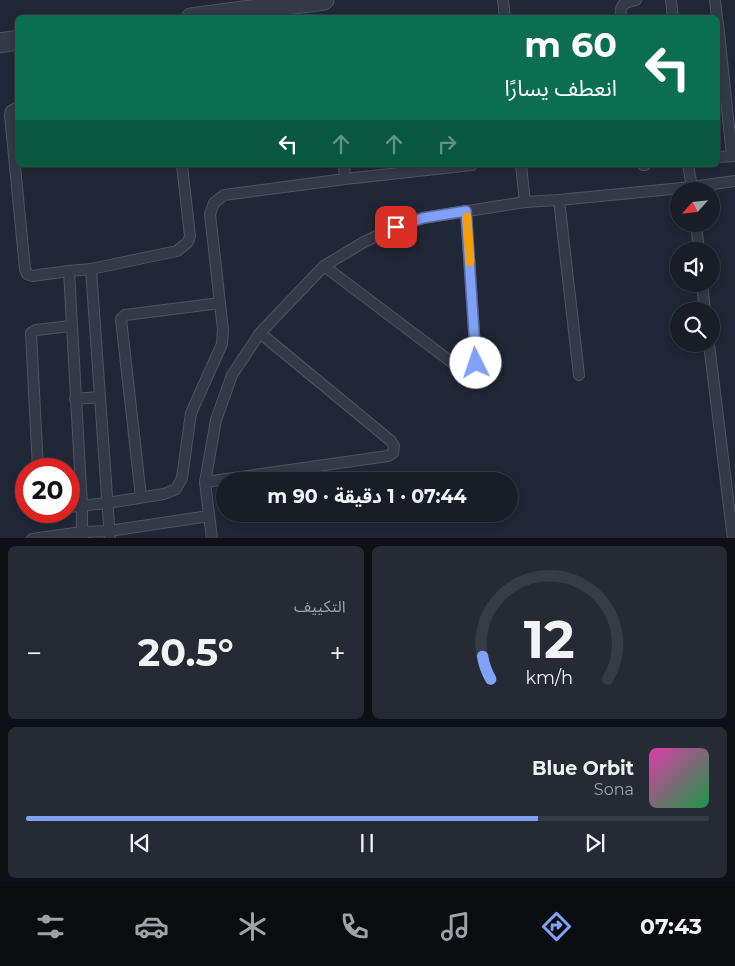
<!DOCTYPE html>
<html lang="ar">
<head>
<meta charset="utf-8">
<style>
  :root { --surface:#181d28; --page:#252a34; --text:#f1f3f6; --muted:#9fa2a8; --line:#363b45; --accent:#7fa1f7 }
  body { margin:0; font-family:Montserrat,"Noto Sans Arabic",sans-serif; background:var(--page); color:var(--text); direction:rtl; height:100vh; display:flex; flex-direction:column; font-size:19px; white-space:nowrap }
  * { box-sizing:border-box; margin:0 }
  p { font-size:16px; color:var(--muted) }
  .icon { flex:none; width:28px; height:28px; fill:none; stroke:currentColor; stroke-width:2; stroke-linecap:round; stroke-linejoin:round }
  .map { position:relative; height:538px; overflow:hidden; direction:ltr }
  .panel { display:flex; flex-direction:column; gap:8px; padding:8px; background:#0d1016; flex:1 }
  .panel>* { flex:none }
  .top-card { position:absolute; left:15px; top:15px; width:705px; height:152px; border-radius:8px; box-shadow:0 2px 8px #0003,0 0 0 1px var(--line); direction:rtl; background:#0b6e4f; color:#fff; overflow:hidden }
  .needle { width:32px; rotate:243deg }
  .controls { position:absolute; left:670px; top:182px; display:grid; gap:10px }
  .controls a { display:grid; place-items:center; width:50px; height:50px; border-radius:50%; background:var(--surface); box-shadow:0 2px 8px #0003,0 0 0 1px var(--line); font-size:25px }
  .speed { position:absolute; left:15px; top:458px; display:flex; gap:10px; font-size:25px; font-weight:700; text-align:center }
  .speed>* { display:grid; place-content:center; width:65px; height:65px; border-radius:50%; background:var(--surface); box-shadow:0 2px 8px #0003,0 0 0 1px var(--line); line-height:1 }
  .speed .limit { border:8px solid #d22; background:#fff; color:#111 }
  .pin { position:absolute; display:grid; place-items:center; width:42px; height:42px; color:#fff; margin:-21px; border-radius:10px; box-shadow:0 2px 8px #0006 }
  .me { position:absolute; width:55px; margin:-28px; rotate:356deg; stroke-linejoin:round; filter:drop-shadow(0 0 4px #0008) }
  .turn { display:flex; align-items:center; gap:18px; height:105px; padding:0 20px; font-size:22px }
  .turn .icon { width:65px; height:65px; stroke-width:2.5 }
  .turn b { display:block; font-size:35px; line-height:42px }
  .lanes { display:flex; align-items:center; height:48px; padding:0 20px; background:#0003; justify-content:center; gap:25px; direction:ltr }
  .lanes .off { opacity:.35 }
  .big { font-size:38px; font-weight:700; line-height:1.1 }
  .panel .card { flex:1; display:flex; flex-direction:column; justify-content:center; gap:8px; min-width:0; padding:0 18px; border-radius:8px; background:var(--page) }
  .panel .dial { align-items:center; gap:0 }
  .dial svg { height:130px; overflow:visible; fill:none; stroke:var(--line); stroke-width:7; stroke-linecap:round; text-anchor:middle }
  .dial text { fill:var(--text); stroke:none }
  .song { display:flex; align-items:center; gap:15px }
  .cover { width:60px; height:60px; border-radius:8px; background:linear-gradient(135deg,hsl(320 70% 55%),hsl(140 70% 35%)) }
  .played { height:5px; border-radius:2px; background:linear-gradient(90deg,var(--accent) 75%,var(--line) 75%) }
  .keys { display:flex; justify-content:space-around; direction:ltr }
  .heat { display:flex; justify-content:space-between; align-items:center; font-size:28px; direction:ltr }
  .panel .tiles { flex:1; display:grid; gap:8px; grid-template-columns:1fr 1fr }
  .card:last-child { grid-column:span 2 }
  .trip { position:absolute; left:216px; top:472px; width:302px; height:50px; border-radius:25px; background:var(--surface); box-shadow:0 2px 8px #0003,0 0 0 1px var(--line); font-weight:700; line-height:50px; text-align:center; direction:rtl }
  .menu { display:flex; height:80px; justify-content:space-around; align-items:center; background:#0a0c10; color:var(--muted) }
  .menu .icon { width:35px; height:35px }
  .menu .on { color:var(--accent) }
  .menu b { font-size:22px; color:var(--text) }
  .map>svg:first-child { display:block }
</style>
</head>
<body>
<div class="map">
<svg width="735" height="539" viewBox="0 0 735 539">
  <rect width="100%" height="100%" fill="#202736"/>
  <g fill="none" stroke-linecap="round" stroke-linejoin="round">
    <defs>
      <g id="service">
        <path d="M 503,0 L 505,18"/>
        <path d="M 671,0 L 673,18"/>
        <path d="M 715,0 L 717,18"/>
        <path d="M 621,18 C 619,5 624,2 636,0"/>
        <path d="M 718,23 L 732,156"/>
        <path d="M 18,107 L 11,111 L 10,115 L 25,269 L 27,274 L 32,276 L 69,271 L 82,506 L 82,532 L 32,539"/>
        <path d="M 718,157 L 735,156"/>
        <path d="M 344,165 L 345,179"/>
        <path d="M 521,165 L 525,202 L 559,200 L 692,187 L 692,191"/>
        <path d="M 643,165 L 645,165"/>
        <path d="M 688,165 L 692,187 L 735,181"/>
        <path d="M 559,200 L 579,375"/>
        <path d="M 696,224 L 699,251"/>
        <path d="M 324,266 L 462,370 L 473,368 L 476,363 L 466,211"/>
        <path d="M 69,271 L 91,269"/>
        <path d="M 702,284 L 705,311"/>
        <path d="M 260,333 L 391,441 L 394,446 L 393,453 L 388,456 L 205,482 L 216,420 L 232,375 L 260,333 L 324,266 L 364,242 L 396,227 L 423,218 L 525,202"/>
        <path d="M 709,344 L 733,539"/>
        <path d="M 75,399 L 100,397"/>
        <path d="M 38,469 L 31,333 L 36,330 L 71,326"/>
        <path d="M 205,482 L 212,539"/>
        <path d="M 141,497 L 121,319 L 125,315 L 220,303"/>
        <path d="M 69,507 L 107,503 L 164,494 L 176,489 L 182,478 L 191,413 L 222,344 L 223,330 L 210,214 L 214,203 L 224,195 L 345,179 L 472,165"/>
        <path d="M 83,538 L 82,532 L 109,531 L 209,516"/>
        <path d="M 110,539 L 91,269 L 177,251 L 188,242 L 190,236 L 182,165"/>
      </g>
      <g id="minor">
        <path d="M 191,18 L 324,0"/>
        <path d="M 0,43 L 18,40"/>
      </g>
    </defs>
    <use href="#service" stroke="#4e5462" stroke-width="12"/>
    <use href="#minor" stroke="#4e5462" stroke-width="21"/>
    <use href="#service" stroke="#333947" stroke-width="10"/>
    <use href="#minor" stroke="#333947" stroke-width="19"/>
  </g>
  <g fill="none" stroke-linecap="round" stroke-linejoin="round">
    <defs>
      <path id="route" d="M 396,227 L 423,218 L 466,211 L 476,363"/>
    </defs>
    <use href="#route" stroke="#5369a1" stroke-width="12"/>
    <use href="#route" stroke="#7fa1f7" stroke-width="9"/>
    <path stroke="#f59e0b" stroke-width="9" d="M 467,217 L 470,262"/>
  </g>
</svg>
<div class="controls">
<a><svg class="needle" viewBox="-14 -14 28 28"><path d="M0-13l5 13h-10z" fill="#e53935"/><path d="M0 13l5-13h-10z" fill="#9fa2a8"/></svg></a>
<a><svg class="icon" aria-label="sound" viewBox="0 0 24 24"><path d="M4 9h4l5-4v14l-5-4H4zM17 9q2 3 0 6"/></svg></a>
<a><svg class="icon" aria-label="search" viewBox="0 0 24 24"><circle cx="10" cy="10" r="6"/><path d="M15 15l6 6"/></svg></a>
</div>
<div class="speed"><div class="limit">20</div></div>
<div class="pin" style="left:396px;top:227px;background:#d93025"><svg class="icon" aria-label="arrive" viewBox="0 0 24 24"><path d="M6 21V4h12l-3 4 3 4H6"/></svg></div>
<svg class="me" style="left:476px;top:363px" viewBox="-20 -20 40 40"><circle r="19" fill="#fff"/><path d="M0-13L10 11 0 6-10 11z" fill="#7fa1f7"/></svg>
<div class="trip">07:44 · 1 دقيقة · 90 m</div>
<div class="top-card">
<div class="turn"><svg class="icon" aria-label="left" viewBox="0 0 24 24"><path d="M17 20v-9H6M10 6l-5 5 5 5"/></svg><div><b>60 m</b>انعطف يسارًا</div></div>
<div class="lanes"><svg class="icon" aria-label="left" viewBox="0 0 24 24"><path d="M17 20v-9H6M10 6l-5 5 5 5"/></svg><svg class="icon off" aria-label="ahead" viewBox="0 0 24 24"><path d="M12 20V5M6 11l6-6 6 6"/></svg><svg class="icon off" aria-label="ahead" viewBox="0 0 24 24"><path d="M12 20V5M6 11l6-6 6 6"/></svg><svg class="icon off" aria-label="right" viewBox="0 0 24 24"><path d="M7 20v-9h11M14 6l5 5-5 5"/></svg></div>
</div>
</div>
<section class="panel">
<div class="tiles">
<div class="card dial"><svg viewBox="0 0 100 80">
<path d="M14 69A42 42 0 1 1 86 69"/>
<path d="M14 69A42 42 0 0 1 9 55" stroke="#7fa1f7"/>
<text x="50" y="56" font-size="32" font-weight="700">12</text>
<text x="50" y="72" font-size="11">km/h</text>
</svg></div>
<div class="card"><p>التكييف</p>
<div class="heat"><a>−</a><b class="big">20.5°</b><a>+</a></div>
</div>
<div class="card">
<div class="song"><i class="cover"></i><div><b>Blue Orbit</b><p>Sona</p></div></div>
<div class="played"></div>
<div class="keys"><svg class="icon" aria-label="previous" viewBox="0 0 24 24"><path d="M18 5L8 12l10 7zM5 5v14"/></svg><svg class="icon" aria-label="pause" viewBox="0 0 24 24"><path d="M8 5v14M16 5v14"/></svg><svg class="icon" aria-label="next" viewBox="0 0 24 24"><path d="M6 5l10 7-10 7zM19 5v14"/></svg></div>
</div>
</div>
</section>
<nav class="menu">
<b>07:43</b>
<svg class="icon on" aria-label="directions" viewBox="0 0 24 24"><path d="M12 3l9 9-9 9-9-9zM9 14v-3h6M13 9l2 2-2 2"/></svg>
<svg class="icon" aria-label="music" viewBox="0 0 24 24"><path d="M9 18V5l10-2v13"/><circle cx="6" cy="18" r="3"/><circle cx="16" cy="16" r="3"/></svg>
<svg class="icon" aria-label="phone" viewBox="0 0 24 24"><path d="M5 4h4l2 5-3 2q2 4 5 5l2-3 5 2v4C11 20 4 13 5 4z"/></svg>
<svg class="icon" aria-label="climate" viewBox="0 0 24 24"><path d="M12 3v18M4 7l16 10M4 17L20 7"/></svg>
<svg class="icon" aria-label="car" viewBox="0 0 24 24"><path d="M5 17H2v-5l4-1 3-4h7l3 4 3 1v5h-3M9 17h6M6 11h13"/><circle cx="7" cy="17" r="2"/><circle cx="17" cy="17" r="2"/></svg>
<svg class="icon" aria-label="filters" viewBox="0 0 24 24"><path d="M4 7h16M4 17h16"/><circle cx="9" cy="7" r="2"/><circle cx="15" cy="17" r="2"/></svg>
</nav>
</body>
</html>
